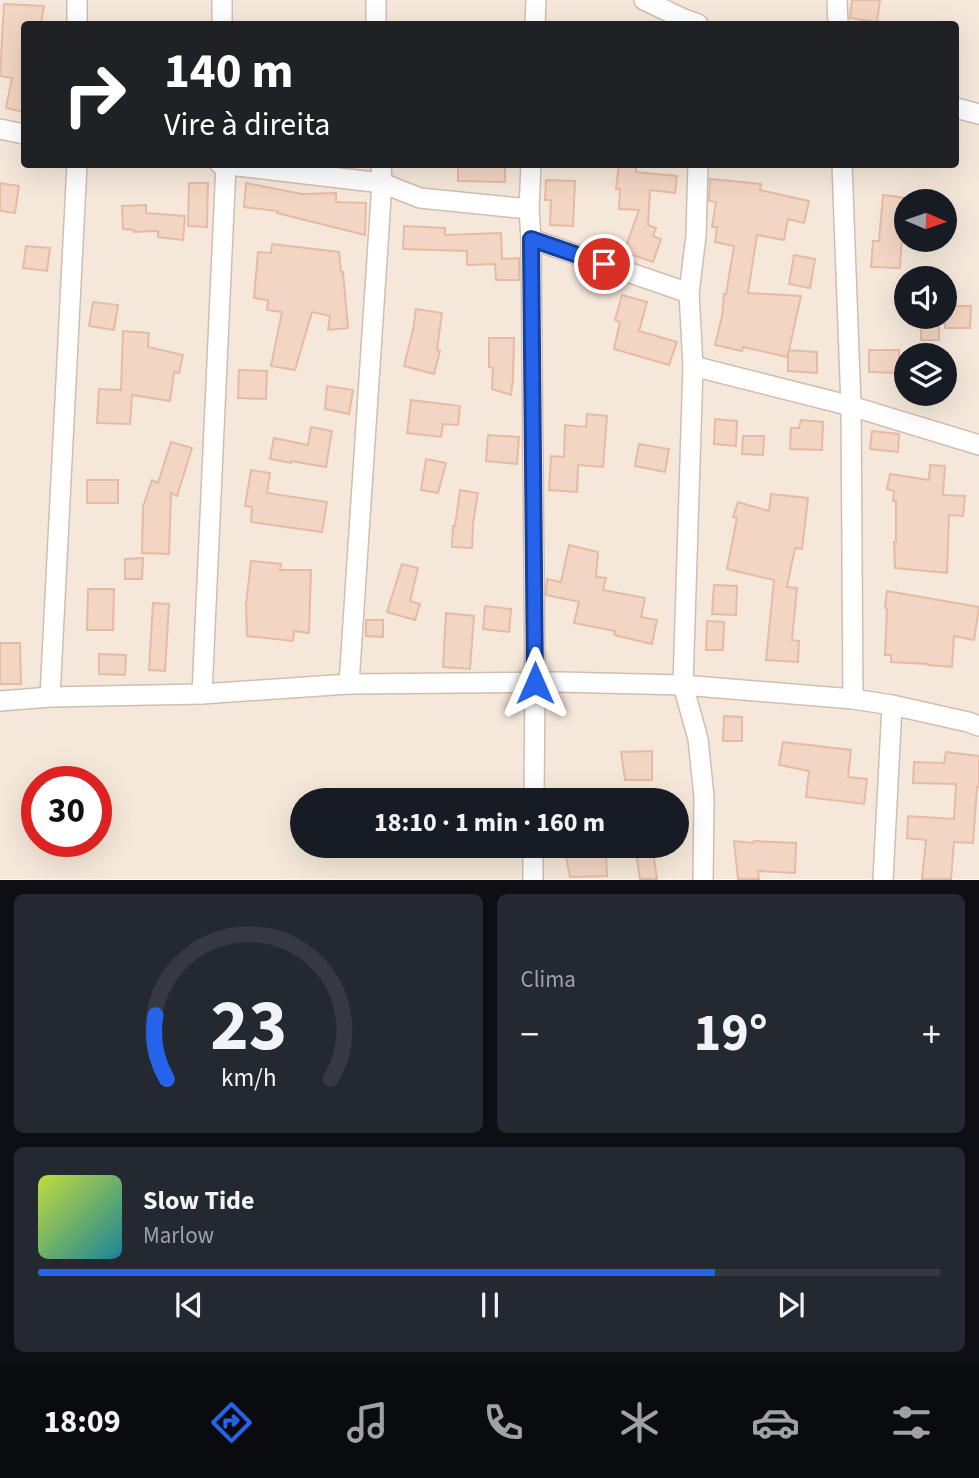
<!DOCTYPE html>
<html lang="pt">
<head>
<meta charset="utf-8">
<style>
  :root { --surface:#171b24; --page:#242831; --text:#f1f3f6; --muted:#9ea1a6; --line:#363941; --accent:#2563eb }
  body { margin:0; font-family:"Source Sans 3",sans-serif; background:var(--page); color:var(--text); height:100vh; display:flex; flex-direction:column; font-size:26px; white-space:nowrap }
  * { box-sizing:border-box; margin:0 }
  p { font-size:23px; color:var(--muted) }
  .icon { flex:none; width:38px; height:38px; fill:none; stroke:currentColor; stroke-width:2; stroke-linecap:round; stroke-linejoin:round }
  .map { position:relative; height:880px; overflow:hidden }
  .sheet { display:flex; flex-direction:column; gap:14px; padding:14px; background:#0d0f14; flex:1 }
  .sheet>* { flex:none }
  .banner { position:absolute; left:21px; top:21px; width:938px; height:147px; border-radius:7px; box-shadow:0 7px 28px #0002; background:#202124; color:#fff; overflow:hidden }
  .needle { width:46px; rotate:92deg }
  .fabs { position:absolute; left:894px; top:189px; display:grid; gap:14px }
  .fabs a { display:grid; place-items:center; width:63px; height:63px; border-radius:50%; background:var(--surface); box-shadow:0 7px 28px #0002; font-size:35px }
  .speed { position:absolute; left:21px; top:766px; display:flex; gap:14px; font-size:35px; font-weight:700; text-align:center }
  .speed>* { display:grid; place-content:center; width:91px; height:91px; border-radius:50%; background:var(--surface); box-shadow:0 7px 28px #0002; line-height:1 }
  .speed .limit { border:10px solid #d22; background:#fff; color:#111 }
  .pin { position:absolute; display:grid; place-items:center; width:60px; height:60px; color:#fff; margin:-30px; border:4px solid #fff; border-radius:50%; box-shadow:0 2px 7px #0007 }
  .me { position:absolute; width:77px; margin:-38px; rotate:0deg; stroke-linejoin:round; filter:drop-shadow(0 0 5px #0008) }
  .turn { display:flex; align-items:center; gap:24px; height:147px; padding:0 28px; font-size:32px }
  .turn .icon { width:91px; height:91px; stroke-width:2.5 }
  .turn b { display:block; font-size:49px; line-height:60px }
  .big { font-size:52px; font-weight:700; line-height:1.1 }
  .sheet .card { flex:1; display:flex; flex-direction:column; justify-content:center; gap:10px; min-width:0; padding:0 24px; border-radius:10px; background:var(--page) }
  .sheet .dial { align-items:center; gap:0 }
  .dial svg { height:182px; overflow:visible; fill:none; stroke:var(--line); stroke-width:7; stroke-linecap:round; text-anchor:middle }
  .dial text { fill:var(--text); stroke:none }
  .song { display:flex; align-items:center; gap:21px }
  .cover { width:84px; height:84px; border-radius:10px; background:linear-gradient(135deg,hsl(70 70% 55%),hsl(190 70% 35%)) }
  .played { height:7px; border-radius:4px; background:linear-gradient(90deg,var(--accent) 75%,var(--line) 75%) }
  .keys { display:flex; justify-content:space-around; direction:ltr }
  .heat { display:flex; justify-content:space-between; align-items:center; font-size:38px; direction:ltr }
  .sheet .tiles { flex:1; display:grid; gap:14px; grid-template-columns:1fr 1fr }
  .card:last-child { grid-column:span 2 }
  .trip { position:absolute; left:290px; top:788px; width:399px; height:70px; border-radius:35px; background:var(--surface); box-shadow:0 7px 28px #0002; font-weight:700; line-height:70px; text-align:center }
  .tabs { display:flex; height:112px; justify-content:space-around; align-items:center; background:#090b0e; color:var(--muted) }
  .tabs .icon { width:49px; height:49px }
  .tabs .active { color:var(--accent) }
  .tabs b { font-size:32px; color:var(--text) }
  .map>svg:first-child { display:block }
</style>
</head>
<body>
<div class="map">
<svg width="979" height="880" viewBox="0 0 979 880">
  <rect width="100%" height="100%" fill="#fdf6ec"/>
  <path fill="#f5e8da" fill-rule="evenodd" d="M 0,0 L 979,0 L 979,879 L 0,879 ZM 24,24 L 956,24 L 956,164 L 24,164 ZM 906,201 L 945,201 L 945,240 L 906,240 ZM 906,278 L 945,278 L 945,317 L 906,317 ZM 906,355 L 945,355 L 945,394 L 906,394 ZM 37,782 L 96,782 L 96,842 L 37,842 ZM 303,800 L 677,800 L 677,845 L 303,845 Z"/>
  <g fill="#f3d5c3" stroke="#e6bba3" stroke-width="2">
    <path d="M 852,0 L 880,0 L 877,22 L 850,18 Z"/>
    <path d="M 4,4 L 44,6 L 41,24 L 24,24 L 24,112 L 6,108 L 12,78 L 0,76 Z"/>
    <path d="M 458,164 L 505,164 L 505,182 L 458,181 Z"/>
    <path d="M 619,164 L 636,164 L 636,172 L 677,176 L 675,193 L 650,190 L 648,225 L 656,228 L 653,236 L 661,239 L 653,262 L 624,252 L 639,210 L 619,209 L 620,189 L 616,189 Z"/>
    <path d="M 710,179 L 761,184 L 760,190 L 809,201 L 804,223 L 788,219 L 784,240 L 757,235 L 748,293 L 801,296 L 789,350 L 817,352 L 817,373 L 788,371 L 788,351 L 787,357 L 743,347 L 742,351 L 715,345 L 722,316 L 724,294 L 726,294 L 734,246 L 715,242 L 717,227 L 712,227 L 716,202 L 709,201 Z"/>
    <path d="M 546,180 L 575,181 L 573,226 L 550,225 L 551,200 L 545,200 Z"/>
    <path d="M 0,183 L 19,186 L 15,213 L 0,211 Z"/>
    <path d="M 189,183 L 208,183 L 207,227 L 188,226 Z"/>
    <path d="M 246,183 L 302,194 L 336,193 L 336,202 L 366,203 L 365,235 L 277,213 L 278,211 L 244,207 Z"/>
    <path d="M 883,195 L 906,198 L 906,239 L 902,238 L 900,268 L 871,267 L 873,241 L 879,241 Z"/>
    <path d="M 146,205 L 146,213 L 185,216 L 183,240 L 158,237 L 158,231 L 134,232 L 134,230 L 123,229 L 122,206 Z"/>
    <path d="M 404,226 L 445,228 L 445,235 L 501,233 L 502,259 L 519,258 L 519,280 L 496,280 L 495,264 L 467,265 L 467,251 L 403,249 Z"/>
    <path d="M 272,244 L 339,252 L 341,272 L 343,272 L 348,328 L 328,330 L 330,316 L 312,312 L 295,370 L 271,366 L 282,312 L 267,310 L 268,300 L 254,298 L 258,252 L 271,253 Z"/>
    <path d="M 26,246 L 50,248 L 47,271 L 23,268 Z"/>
    <path d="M 794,255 L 815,259 L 810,288 L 789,284 Z"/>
    <path d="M 622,295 L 647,302 L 639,331 L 677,342 L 669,365 L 614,349 L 620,322 L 615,320 Z"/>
    <path d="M 93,302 L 118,305 L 114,330 L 89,326 Z"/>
    <path d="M 945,306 L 971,306 L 970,328 L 945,328 Z"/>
    <path d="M 416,309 L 442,313 L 437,350 L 440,351 L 434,374 L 404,366 L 413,330 Z"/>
    <rect x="921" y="317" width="18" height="23"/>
    <path d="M 123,331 L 149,333 L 148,347 L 183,355 L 179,373 L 174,372 L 170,401 L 132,395 L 130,424 L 97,423 L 99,389 L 121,390 Z"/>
    <path d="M 489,338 L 514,338 L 513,379 L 511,395 L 492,389 L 493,368 L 489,367 Z"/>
    <path d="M 869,350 L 899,350 L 899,373 L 869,372 Z"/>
    <path d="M 239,370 L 267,371 L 266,399 L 238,398 Z"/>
    <path d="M 327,386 L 353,390 L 349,414 L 325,409 Z"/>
    <path d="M 411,400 L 460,406 L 458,425 L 443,424 L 441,437 L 407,433 Z"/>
    <path d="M 587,414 L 607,416 L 603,467 L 578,465 L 577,492 L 549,490 L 551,456 L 564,457 L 565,425 L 586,427 Z"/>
    <path d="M 715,419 L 737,421 L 736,446 L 714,444 Z"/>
    <path d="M 801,420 L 823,422 L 822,450 L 790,449 L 791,428 L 799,428 Z"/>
    <path d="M 311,427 L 332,431 L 326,467 L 291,461 L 291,463 L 270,459 L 274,438 L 308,445 Z"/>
    <path d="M 872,431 L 899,434 L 898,452 L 870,449 Z"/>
    <path d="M 488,435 L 519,437 L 517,464 L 486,461 Z"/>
    <path d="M 743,436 L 764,436 L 763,455 L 742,454 Z"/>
    <path d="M 171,442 L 192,448 L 177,496 L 171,493 L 169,554 L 142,553 L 143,507 L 152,480 L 158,483 Z"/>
    <path d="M 639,444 L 669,449 L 665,472 L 635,466 Z"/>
    <path d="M 426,459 L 446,463 L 438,493 L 421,490 Z"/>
    <path d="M 930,465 L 945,466 L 943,495 L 965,496 L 963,516 L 949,515 L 947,573 L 895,568 L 894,542 L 896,542 L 896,501 L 893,501 L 894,491 L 887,489 L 890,474 L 929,480 Z"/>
    <path d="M 251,470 L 270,473 L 267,493 L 327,502 L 322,532 L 251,522 L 252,507 L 245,506 Z"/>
    <rect x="87" y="480" width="31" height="23"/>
    <path d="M 460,490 L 478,493 L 473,523 L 472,548 L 452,547 L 453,526 L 455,526 Z"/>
    <path d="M 771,494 L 808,498 L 802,549 L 795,548 L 787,587 L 797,588 L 792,640 L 799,641 L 798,662 L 766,660 L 774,580 L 727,569 L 737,518 L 733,517 L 738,502 L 769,511 Z"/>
    <path d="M 569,545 L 598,552 L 596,577 L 606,578 L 603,590 L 645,598 L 641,617 L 657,620 L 652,644 L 614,635 L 615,631 L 574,623 L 579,602 L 546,595 L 547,579 L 561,582 Z"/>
    <path d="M 143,558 L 142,579 L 125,579 L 125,559 Z"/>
    <path d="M 251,561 L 281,564 L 280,570 L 311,570 L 309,633 L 294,631 L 293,641 L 247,636 L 246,604 Z"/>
    <path d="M 402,564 L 418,568 L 410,601 L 420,604 L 415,620 L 387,612 Z"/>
    <path d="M 714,585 L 737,586 L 736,615 L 712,614 Z"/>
    <path d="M 88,589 L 114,589 L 113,630 L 87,630 Z"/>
    <path d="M 887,591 L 979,607 L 974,640 L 954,636 L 952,667 L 928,665 L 928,664 L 891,662 L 891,655 L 885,655 L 887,609 L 885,608 Z"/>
    <path d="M 153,603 L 169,604 L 165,671 L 149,670 Z"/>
    <path d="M 485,606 L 511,609 L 509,632 L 483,629 Z"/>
    <path d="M 446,613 L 474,616 L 470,669 L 443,667 Z"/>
    <path d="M 366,620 L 383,620 L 383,637 L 366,636 Z"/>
    <path d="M 707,621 L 724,622 L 723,650 L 706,650 Z"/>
    <path d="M 0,643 L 20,643 L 21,684 L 0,684 Z"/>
    <path d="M 99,654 L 126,655 L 125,675 L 99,674 Z"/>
    <path d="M 724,716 L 742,717 L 742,741 L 723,741 Z"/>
    <path d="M 783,742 L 851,750 L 848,777 L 867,779 L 864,804 L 806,797 L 809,771 L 779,765 Z"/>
    <path d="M 652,751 L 652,780 L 625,780 L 621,752 Z"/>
    <path d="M 946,752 L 979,756 L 979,787 L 977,787 L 973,843 L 954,842 L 951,879 L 922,879 L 926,840 L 907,838 L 908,816 L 954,819 L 956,784 L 913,783 L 914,762 L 944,763 Z"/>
    <path d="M 734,841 L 753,843 L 754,841 L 796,843 L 795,873 L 758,871 L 759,879 L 738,879 Z"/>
    <path d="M 635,845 L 652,845 L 657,879 L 640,879 Z"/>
    <path d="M 606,852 L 607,876 L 570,877 L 566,856 Z"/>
  </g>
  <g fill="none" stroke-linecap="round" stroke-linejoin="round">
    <defs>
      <g id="minor">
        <path d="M 77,0 L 77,24"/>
        <path d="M 222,0 L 222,24"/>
        <path d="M 376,0 L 376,24"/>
        <path d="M 644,0 L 684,19 L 698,24"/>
        <path d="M 837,0 L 838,24"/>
        <path d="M 535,24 L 536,0"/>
        <path d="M 956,108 L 979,114"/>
        <path d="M 0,129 L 24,134"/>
        <path d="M 220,164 L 382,183 L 420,198 L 529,209"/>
        <path d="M 531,164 L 529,209 L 531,239 L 535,683 L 534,800"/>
        <path d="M 698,164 L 696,236 L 689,293 L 693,366 L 683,685 L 698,739 L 704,797 L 703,880"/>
        <path d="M 842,164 L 851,406 L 853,699"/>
        <path d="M 531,239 L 689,293"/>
        <path d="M 693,366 L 851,406 L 979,445"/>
        <path d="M 349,684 L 382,183 L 381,164"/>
        <path d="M 202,694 L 226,164"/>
        <path d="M 50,697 L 77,164"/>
        <path d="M 0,701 L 50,697 L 202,694 L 349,684 L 559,682 L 683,685 L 853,699 L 892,705 L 968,722 L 979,726"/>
        <path d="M 533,880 L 533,845"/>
        <path d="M 883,880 L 892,705"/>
      </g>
    </defs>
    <use href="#minor" stroke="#d1beb0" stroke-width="22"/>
    <use href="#minor" stroke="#fff" stroke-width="19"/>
  </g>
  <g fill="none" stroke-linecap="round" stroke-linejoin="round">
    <defs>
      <path id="route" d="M 535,683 L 531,239 L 604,264"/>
    </defs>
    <use href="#route" stroke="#184099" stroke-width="18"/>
    <use href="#route" stroke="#2563eb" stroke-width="12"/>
  </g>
</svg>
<div class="fabs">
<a><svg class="needle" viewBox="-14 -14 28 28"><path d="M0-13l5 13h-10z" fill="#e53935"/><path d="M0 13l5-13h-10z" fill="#9ea1a6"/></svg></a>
<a><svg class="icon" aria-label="sound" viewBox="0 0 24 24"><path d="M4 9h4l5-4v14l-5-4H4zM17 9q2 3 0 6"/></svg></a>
<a><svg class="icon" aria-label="layers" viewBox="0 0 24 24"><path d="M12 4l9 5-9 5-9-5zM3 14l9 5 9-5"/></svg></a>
</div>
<div class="speed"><div class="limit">30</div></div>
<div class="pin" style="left:604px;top:264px;background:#d93025"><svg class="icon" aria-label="arrive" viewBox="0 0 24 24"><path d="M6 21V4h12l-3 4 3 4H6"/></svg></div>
<svg class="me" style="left:535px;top:683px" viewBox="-20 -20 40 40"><path d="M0-17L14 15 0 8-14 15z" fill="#2563eb" stroke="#fff" stroke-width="4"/></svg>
<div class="trip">18:10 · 1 min · 160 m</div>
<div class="banner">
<div class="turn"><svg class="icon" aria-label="right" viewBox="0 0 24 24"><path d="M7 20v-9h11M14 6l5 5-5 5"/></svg><div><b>140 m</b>Vire à direita</div></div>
</div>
</div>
<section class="sheet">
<div class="tiles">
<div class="card dial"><svg viewBox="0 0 100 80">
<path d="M14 69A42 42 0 1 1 86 69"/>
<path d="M14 69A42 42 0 0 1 9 41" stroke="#2563eb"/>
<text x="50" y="56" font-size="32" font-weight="700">23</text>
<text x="50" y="72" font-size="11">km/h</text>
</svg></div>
<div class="card"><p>Clima</p>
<div class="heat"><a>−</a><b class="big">19°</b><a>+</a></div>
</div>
<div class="card">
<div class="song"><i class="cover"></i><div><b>Slow Tide</b><p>Marlow</p></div></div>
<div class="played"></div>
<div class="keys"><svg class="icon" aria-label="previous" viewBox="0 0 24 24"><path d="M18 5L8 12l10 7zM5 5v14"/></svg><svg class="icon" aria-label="pause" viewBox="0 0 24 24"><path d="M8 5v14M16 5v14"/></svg><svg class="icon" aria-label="next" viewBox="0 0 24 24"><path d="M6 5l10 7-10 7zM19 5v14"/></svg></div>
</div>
</div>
</section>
<nav class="tabs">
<b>18:09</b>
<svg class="icon active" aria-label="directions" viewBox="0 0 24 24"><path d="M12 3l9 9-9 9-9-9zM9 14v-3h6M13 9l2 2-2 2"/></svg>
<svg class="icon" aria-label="music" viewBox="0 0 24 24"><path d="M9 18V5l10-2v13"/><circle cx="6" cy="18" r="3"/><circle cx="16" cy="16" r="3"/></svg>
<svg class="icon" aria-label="phone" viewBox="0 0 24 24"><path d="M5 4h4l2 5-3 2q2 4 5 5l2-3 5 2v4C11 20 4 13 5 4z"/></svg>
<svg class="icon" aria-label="climate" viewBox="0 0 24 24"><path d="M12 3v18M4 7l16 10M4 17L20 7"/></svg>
<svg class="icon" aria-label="car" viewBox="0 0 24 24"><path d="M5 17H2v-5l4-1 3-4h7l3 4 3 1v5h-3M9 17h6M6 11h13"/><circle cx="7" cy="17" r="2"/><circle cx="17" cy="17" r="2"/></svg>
<svg class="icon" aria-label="filters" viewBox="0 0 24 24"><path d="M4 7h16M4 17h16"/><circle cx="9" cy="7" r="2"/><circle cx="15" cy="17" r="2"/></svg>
</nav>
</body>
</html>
